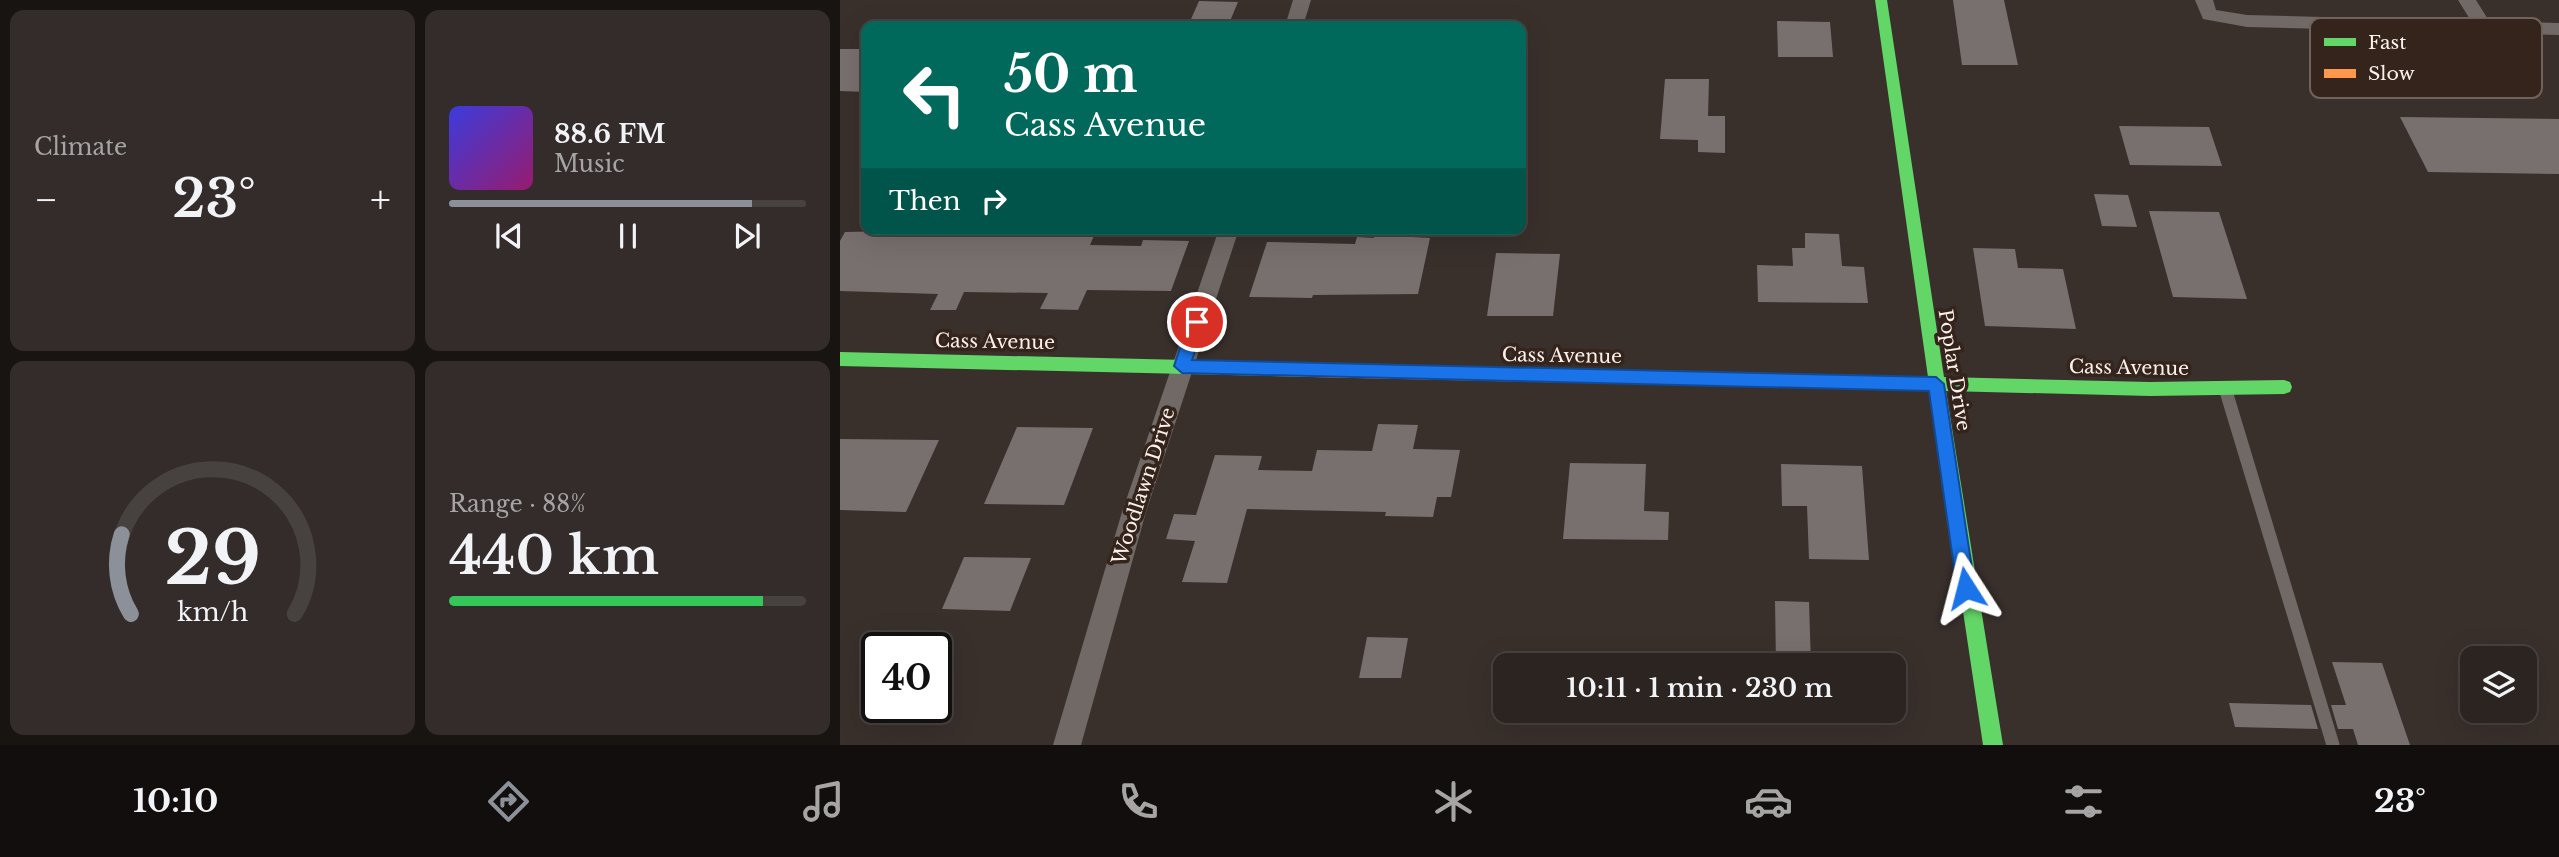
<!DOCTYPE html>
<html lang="en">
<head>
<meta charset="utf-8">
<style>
  :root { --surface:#2b2421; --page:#332c2a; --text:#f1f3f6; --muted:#a6a4a5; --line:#47413f; --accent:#8c9099 }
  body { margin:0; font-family:"Libre Baskerville",serif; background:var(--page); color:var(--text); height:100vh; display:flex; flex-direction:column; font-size:26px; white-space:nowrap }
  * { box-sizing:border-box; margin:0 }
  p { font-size:23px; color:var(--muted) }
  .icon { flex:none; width:38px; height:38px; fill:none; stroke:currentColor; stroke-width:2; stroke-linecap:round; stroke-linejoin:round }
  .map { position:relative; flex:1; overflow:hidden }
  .details { display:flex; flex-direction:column; gap:10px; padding:10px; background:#181412; width:840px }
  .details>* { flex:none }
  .banner { position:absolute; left:21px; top:21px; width:665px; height:214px; border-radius:14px; box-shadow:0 7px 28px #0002,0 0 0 2px var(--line); background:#00695c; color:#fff; overflow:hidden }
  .tools { position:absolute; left:1620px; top:646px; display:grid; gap:14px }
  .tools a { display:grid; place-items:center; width:77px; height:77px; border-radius:14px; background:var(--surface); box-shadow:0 7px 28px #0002,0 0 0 2px var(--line); font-size:35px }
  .speed { position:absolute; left:21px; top:632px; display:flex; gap:14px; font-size:35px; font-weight:700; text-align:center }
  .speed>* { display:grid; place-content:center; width:91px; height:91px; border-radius:50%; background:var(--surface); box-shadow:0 7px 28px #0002,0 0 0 2px var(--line); line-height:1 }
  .speed .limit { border:4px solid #111; border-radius:10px; background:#fff; color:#111 }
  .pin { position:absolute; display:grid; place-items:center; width:60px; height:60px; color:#fff; margin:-30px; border:4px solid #fff; border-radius:50%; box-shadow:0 2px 7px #0007 }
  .me { position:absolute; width:77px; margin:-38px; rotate:351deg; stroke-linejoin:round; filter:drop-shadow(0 0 5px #0008) }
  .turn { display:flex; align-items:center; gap:24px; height:147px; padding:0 28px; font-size:32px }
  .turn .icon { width:91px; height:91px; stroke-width:2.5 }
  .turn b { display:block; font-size:49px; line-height:60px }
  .then { display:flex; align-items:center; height:66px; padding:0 28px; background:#0003; gap:14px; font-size:26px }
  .big { font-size:52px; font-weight:600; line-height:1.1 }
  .details .card { flex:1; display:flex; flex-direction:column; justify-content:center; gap:10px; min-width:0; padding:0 24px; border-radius:14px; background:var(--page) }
  .details .dial { align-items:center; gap:0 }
  .dial svg { height:182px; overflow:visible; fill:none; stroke:var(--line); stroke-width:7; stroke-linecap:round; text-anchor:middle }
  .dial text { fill:var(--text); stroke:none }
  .song { display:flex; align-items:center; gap:21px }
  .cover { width:84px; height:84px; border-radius:10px; background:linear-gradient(135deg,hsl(240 70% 55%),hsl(320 70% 35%)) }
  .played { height:7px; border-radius:4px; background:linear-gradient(90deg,var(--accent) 85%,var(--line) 85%) }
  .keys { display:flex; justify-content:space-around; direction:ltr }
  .heat { display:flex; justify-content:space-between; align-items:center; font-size:38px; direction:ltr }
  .charge { height:10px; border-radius:5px; background:linear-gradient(90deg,#34c759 88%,var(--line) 0) }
  .details .tiles { flex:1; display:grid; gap:10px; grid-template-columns:repeat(2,1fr) }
  .trip { position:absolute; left:653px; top:653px; width:413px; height:70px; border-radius:14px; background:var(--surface); box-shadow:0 7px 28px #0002,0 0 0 2px var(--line); font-weight:600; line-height:70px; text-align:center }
  .tab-bar { display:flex; height:112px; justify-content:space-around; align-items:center; background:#110e0d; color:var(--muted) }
  .tab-bar .icon { width:49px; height:49px }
  .tab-bar .selected { color:var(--accent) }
  .tab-bar b { font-size:32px; color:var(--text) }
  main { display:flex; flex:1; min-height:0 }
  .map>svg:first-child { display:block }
</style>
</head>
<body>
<main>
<section class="details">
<div class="tiles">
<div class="card"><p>Climate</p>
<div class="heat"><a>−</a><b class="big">23°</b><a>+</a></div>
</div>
<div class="card">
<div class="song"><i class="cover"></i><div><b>88.6 FM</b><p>Music</p></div></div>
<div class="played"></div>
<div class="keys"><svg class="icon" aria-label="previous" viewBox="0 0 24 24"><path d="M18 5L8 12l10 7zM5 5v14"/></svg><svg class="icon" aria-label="pause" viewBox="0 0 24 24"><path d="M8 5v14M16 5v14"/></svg><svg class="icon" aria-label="next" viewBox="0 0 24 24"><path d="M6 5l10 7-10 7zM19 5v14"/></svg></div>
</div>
<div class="card dial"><svg viewBox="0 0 100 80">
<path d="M14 69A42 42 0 1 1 86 69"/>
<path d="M14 69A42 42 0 0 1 10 34" stroke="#8c9099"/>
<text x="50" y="56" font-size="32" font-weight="700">29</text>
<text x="50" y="72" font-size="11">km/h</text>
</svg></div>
<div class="card"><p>Range · 88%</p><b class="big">440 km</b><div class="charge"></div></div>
</div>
</section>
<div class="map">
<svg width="1719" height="745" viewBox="0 0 1719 745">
  <rect width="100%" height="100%" fill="#39302c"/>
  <g fill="#78706e">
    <path d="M 1113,0 L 1164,0 L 1178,65 L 1122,65 Z"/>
    <path d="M 359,1 L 398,2 L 388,26 L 348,26 Z"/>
    <path d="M 937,21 L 990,22 L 993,57 L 938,57 Z"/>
    <path d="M 0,49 L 26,49 L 26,92 L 0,91 Z"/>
    <path d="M 825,79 L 869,79 L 868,116 L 885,116 L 885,153 L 858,152 L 858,140 L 820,139 Z"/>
    <path d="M 1560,117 L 1719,119 L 1719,174 L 1588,172 Z"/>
    <path d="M 1279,126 L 1369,127 L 1382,166 L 1290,165 Z"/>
    <path d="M 1254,194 L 1288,195 L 1297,227 L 1262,226 Z"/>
    <path d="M 1309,211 L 1379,212 L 1407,299 L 1333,297 Z"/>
    <path d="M 156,229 L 256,231 L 250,245 L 301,246 L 303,240 L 349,241 L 331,291 L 247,290 L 238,310 L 200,309 L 208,293 L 124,292 L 116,310 L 90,310 L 98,294 L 0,291 L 0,241 L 5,232 Z"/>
    <path d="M 536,229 L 574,229 L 572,237 L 590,238 L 578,294 L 473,295 L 472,298 L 409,297 L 427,242 L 515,244 L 517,237 L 534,238 Z"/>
    <path d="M 965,233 L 999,234 L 1002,266 L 1024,267 L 1028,303 L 918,302 L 917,265 L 953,266 L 952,248 L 965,248 Z"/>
    <path d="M 1133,248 L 1175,249 L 1178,268 L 1223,269 L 1236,329 L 1145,326 Z"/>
    <path d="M 656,253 L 720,254 L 713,316 L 647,316 Z"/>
    <path d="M 538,424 L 578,425 L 573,449 L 620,450 L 611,497 L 597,497 L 593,517 L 545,516 L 546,512 L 407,509 L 387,583 L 342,582 L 355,541 L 326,539 L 334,514 L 356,515 L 375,455 L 422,456 L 418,470 L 472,471 L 477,450 L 532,451 Z"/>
    <path d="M 177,427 L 253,428 L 224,505 L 144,504 Z"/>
    <path d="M 0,439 L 99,440 L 66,512 L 0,510 Z"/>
    <path d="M 730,463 L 806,464 L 804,511 L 829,512 L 828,540 L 723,539 Z"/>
    <path d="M 941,464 L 1022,466 L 1029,560 L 969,559 L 967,506 L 942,506 Z"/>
    <path d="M 124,557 L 191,558 L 170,611 L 102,609 Z"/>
    <path d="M 935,601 L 969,602 L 971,665 L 936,665 Z"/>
    <path d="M 527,637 L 568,638 L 561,678 L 519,678 Z"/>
    <path d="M 1492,662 L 1542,663 L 1570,745 L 1518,745 L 1513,729 L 1498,729 L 1491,705 L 1506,705 Z"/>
    <path d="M 1389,703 L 1471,705 L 1478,729 L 1395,727 Z"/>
  </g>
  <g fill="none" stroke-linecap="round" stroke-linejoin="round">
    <path stroke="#706966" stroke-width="13" d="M 1385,388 L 1493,745"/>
    <g fill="#706966" fill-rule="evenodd">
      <path d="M 453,0 L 471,0 L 463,26 L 445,26 Z"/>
      <path d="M 1355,0 L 1373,0 L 1376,10 L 1407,15 L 1631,21 L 1618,0 L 1636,0 L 1649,21 L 1719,23 L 1719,35 L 1407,27 L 1363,19 Z"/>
      <path d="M 379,229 L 399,229 L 306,512 L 241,745 L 213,745 L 282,512 Z"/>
    </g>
    <g fill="#63d668" fill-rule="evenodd">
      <path d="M 1035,0 L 1047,0 L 1104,377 L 1310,382 L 1444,380 L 1450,382 L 1452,387 L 1450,392 L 1444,394 L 1310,396 L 1106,391 L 1163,745 L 1143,745 L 1090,391 L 929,387 L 923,385 L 921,380 L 923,375 L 929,373 L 1088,377 Z"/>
      <path d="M 0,352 L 470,363 L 476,365 L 478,370 L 476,375 L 470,377 L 0,366 Z"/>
    </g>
    <path fill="#ff974d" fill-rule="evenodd" d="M 470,363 L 929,373 L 935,375 L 937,380 L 935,385 L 929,387 L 470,377 L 464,375 L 462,370 L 464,365 Z"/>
  </g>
  <path fill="#1a73e8" stroke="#114b97" stroke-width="2" d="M 357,316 L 365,322 L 352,360 L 1096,377 L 1104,384 L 1135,588 L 1133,594 L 1126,597 L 1120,594 L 1117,588 L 1089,391 L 342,373 L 334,366 L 349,322 Z"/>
  <g text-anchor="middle" stroke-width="7" stroke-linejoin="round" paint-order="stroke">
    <g font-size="19" fill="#fcf1eb" stroke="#34241c">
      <text transform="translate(155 341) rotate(1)" y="7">Cass Avenue</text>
      <text transform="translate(722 355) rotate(1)" y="7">Cass Avenue</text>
      <text transform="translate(1289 367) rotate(1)" y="7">Cass Avenue</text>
      <text transform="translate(1115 370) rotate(81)" y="7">Poplar Drive</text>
      <text transform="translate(303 486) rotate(-72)" y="7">Woodlawn Drive</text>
    </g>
  </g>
  <rect x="1470" y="18" width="232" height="80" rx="10" fill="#34241c" stroke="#70625a" stroke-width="2"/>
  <rect x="1484" y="38" width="32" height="8" fill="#63d668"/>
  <rect x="1484" y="69" width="32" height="9" fill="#ff974d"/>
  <g font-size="19" fill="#fcf1eb">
    <text x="1528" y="49">Fast</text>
    <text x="1528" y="80">Slow</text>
  </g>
</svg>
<div class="tools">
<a><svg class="icon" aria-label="layers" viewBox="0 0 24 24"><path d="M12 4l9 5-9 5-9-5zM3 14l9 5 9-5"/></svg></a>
</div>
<div class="speed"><div class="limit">40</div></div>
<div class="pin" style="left:357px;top:322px;background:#d93025"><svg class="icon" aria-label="arrive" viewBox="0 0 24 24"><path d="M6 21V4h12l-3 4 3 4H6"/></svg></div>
<svg class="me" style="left:1126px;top:588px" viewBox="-20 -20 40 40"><path d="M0-17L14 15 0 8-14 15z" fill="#1a73e8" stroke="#fff" stroke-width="4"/></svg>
<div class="trip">10:11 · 1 min · 230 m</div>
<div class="banner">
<div class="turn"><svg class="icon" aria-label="left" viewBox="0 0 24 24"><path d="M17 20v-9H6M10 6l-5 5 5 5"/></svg><div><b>50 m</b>Cass Avenue</div></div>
<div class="then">Then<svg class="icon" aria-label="right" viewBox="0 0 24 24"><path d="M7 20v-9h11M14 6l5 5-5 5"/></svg></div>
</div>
</div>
</main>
<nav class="tab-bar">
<b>10:10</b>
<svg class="icon selected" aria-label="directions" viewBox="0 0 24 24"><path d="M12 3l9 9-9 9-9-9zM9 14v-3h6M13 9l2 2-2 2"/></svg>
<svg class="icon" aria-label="music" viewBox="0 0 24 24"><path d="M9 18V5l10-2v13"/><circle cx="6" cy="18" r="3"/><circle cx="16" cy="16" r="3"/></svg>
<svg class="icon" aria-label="phone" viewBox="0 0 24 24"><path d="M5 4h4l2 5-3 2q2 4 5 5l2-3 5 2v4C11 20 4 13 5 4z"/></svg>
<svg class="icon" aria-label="climate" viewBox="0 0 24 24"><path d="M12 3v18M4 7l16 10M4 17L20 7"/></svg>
<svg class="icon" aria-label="car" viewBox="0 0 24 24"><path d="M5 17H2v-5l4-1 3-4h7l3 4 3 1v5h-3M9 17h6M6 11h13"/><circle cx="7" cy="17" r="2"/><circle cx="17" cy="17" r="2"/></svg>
<svg class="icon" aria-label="filters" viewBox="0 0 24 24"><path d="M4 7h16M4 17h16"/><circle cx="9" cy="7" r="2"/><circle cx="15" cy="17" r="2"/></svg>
<b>23°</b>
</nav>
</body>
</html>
